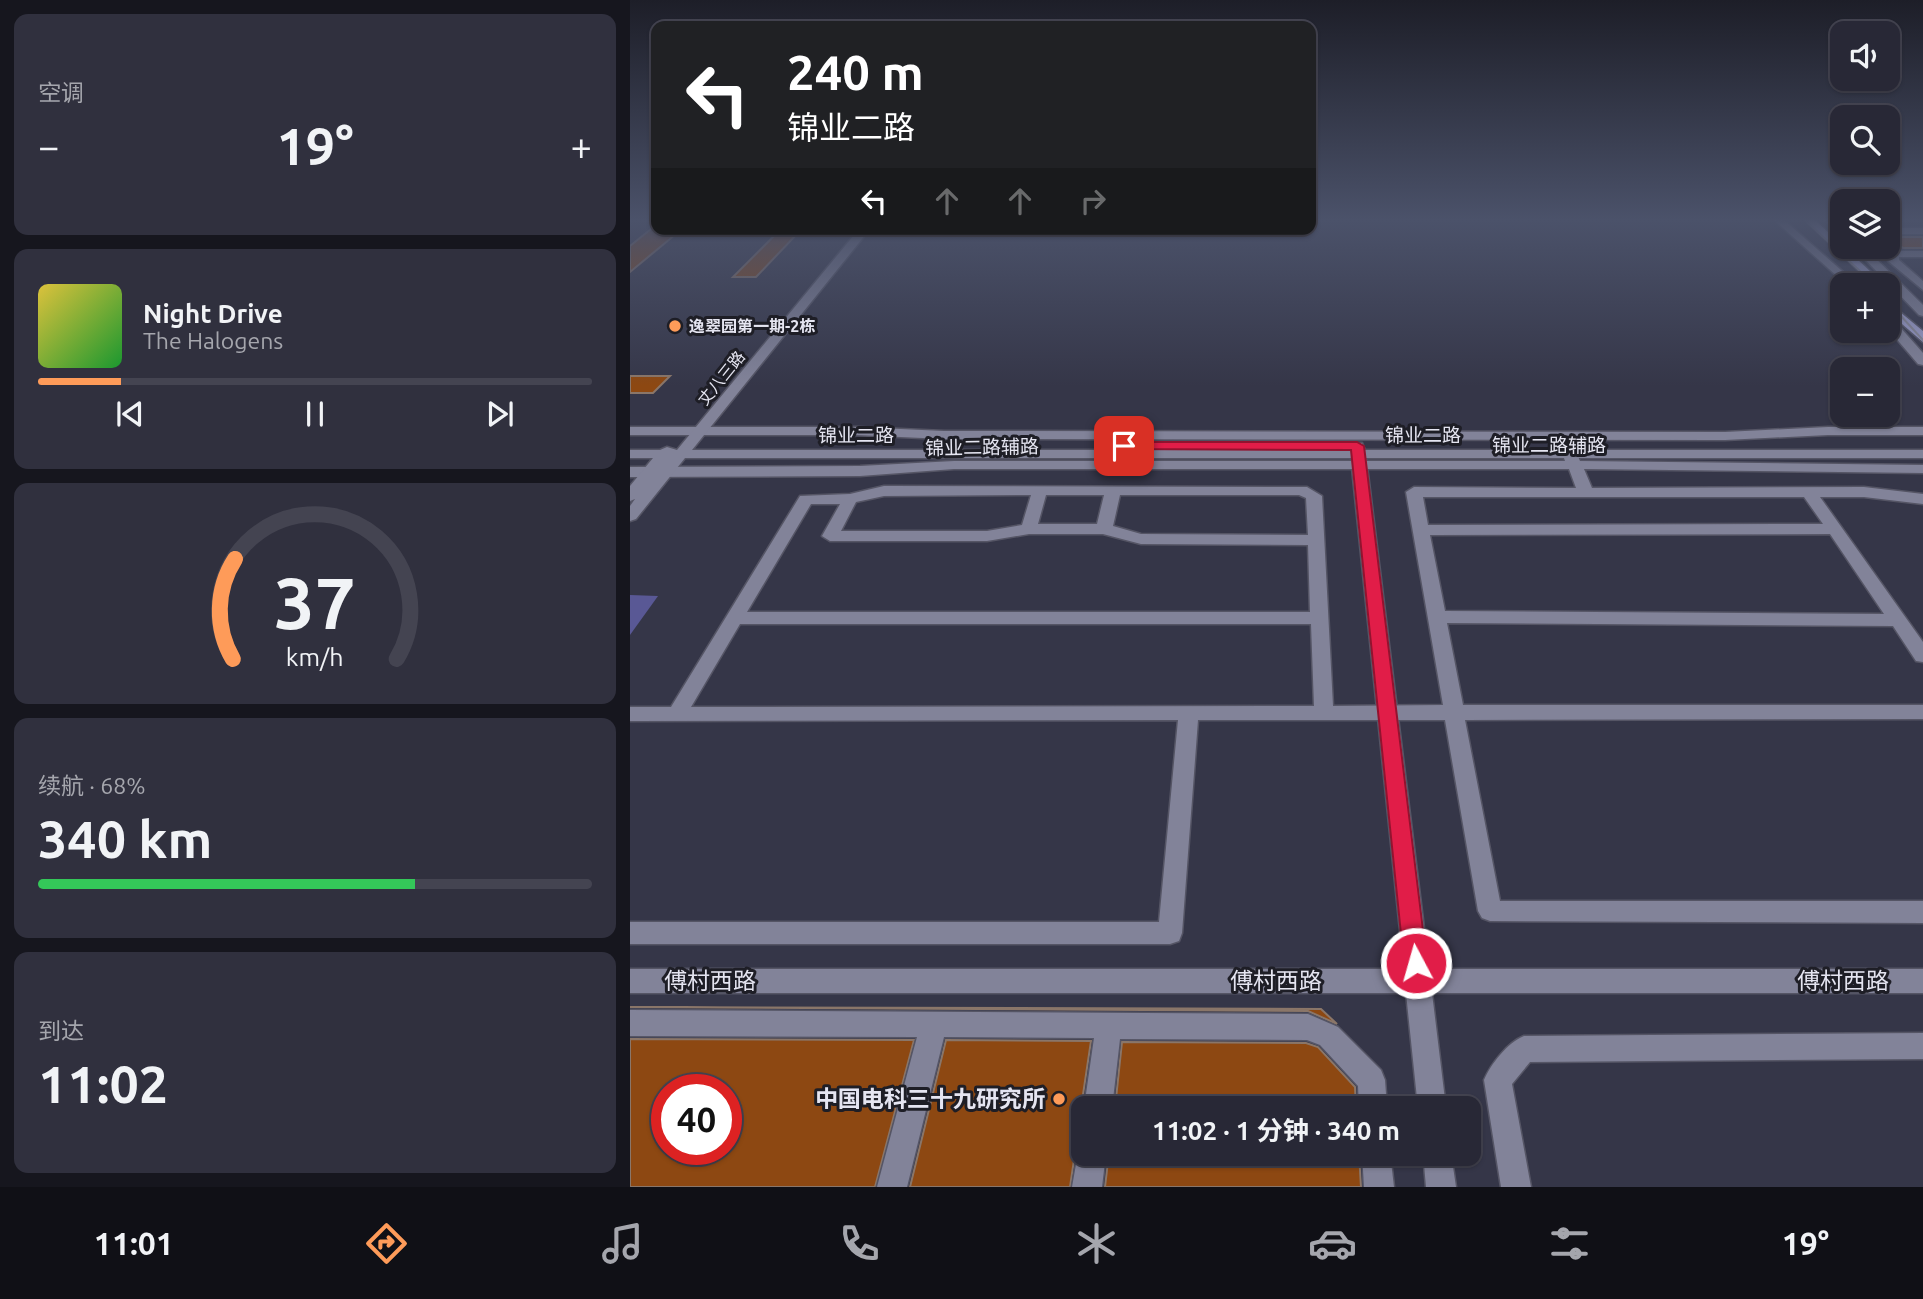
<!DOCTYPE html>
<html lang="zh">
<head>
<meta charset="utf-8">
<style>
  :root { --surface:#282836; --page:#30303e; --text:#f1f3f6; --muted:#a5a6ad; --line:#444451; --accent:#fe9b59 }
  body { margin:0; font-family:Ubuntu,"Noto Sans SC",sans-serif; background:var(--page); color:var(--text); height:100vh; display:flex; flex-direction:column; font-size:26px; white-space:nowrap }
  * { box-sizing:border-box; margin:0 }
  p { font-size:23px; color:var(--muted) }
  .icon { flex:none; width:38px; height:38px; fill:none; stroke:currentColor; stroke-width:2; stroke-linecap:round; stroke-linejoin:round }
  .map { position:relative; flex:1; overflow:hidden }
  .details { display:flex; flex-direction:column; gap:14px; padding:14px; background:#16161e; width:630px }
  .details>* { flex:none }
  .top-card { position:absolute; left:21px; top:21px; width:665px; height:214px; border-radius:14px; box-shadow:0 2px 5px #0004,0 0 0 2px var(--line); background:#202124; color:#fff; overflow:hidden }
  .fabs { position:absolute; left:1200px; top:21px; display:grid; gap:14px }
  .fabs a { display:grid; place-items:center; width:70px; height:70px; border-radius:14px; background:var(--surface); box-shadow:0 2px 5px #0004,0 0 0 2px var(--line); font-size:35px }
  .speed { position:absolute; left:21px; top:1074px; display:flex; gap:14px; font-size:35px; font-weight:700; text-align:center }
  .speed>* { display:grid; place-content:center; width:91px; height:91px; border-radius:50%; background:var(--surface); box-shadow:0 2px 5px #0004,0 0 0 2px var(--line); line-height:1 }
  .speed .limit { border:10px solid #d22; background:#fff; color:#111 }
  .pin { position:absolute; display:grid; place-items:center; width:60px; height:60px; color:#fff; margin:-30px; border-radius:14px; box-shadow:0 4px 10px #0006 }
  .me { position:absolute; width:77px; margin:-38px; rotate:354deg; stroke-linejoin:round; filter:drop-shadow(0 0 5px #0008) }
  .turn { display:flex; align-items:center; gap:24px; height:147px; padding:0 21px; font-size:32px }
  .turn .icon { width:91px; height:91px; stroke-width:2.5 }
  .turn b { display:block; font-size:49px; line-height:60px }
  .lanes { display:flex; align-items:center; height:66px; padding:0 21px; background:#0003; justify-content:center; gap:35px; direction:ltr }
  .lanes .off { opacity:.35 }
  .big { font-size:52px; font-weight:700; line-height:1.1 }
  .details .widget { flex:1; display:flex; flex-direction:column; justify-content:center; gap:10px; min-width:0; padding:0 24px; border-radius:14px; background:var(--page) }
  .details .dial { align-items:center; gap:0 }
  .dial svg { height:182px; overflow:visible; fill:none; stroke:var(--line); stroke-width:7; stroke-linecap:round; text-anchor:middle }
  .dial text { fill:var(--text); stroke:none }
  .song { display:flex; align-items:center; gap:21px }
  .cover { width:84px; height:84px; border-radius:10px; background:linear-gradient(135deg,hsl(50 70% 55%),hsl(130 70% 35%)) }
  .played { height:7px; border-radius:4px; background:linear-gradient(90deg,var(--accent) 15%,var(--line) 15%) }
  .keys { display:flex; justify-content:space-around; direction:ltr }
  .heat { display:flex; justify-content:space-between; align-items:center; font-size:38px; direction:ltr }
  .charge { height:10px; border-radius:5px; background:linear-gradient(90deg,#34c759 68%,var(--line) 0) }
  .trip { position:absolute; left:441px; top:1096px; width:410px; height:70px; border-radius:14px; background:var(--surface); box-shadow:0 2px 5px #0004,0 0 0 2px var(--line); font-weight:700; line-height:70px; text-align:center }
  .menu { display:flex; height:112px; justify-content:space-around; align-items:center; background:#101016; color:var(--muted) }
  .menu .icon { width:49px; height:49px }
  .menu .on { color:var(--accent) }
  .menu b { font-size:32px; color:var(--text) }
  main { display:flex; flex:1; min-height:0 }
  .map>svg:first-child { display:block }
</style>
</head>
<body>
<main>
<section class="details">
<div class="widget"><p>空调</p>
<div class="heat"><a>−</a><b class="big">19°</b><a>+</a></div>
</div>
<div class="widget">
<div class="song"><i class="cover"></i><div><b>Night Drive</b><p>The Halogens</p></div></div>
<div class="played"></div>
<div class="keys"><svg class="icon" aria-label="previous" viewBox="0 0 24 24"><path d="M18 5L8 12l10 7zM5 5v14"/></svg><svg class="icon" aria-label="pause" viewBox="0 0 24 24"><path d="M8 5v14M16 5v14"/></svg><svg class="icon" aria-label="next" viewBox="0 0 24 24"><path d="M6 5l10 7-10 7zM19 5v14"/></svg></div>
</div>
<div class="widget dial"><svg viewBox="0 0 100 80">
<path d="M14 69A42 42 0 1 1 86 69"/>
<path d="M14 69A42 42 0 0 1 15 25" stroke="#fe9b59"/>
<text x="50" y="56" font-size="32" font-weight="700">37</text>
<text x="50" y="72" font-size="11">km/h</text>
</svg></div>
<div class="widget"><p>续航 · 68%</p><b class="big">340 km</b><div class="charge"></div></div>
<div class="widget"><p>到达</p><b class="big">11:02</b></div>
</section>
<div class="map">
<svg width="1293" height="1187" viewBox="0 0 1293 1187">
  <rect width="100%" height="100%" fill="#353648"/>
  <path fill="#595895" d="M 0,595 L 28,596 L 0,635 Z"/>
  <g fill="#8d4812" stroke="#8a7669" stroke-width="2" fill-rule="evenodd">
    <path d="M 21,229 L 52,229 L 0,272 L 0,246 Z"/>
    <path d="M 147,233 L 168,233 L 126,277 L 103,277 Z"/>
    <path d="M 1259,237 L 1293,237 L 1293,248 L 1273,248 Z"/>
    <path d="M 0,376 L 40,376 L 23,393 L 0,393 Z"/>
    <path d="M 0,1007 L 691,1009 L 707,1024 L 678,1011 Z"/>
    <path d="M 0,1039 L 284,1040 L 245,1187 L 0,1187 ZM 37,1090 L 96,1090 L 96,1150 L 37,1150 Z"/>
    <path d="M 316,1040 L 461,1041 L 451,1108 L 453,1140 L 445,1153 L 440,1187 L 280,1187 Z"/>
    <path d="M 492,1042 L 676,1043 L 688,1047 L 725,1087 L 726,1108 L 485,1108 Z"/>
    <path d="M 479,1153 L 729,1153 L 731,1187 L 475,1187 Z"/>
  </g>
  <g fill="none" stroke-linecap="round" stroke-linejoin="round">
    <defs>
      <g id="street">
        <path d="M 1144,220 L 1154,220 L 1228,285 L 1217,285 Z"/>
        <path d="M 1194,220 L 1205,220 L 1213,227 L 1213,235 Z"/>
        <rect x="1258" y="228" width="35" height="6"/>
        <path d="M 1258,239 L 1262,240 L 1268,251 L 1293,251 L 1293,257 L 1269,257 L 1269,260 L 1293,281 L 1293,290 L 1258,261 L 1259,254 L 1255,247 L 1258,247 Z"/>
        <path d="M 1223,247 L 1234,247 L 1293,305 L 1293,316 L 1289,315 Z"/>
        <path d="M 1258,317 L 1262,318 L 1293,353 L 1293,365 L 1288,364 L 1258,329 Z"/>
        <path d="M 0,427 L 227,427 L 314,431 L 1095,432 L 1198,427 L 1293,427 L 1293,435 L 1198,435 L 1095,440 L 314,439 L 227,435 L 0,435 Z"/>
        <path d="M 937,442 L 942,443 L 950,461 L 1293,465 L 1293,473 L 954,469 L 962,488 L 1234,487 L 1293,494 L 1293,504 L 1234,497 L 1190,497 L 1293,642 L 1293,662 L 1286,661 L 1263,626 L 817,623 L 833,705 L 1293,705 L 1293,719 L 835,720 L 870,901 L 1293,901 L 1293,923 L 860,921 L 852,918 L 848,911 L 815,720 L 568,720 L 552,933 L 549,941 L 540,944 L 0,944 L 0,922 L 529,922 L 548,720 L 0,721 L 0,707 L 41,707 L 170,496 L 220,494 L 254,486 L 677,487 L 692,496 L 703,706 L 813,705 L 776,492 L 784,487 L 946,488 L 939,469 L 324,469 L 230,476 L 0,477 L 0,467 L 230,466 L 324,461 L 935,461 L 930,446 ZM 401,495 L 392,525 L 357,531 L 211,531 L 226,502 L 254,496 ZM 416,495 L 474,495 L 467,524 L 408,524 ZM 490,495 L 669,495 L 676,498 L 678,535 L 511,534 L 483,526 ZM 793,497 L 1174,497 L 1193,524 L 798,525 ZM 181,504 L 210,504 L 192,536 L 200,541 L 357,541 L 399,534 L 473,534 L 511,544 L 678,545 L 680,612 L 117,612 ZM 1200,534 L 1254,614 L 815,611 L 800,535 ZM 110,624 L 681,624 L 684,706 L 61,707 Z"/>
        <path d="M 0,1010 L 678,1014 L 708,1027 L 751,1070 L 755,1080 L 757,1108 L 729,1108 L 728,1086 L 690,1045 L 677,1040 L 490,1039 L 482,1108 L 454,1108 L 464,1038 L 314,1037 L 277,1187 L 247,1187 L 287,1037 L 0,1036 Z"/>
        <path d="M 1293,1033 L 1293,1059 L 900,1062 L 882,1084 L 901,1187 L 871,1187 L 854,1080 C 861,1064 877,1043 894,1036 Z"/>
        <path d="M 453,1142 L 453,1153 L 476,1153 L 472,1187 L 442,1187 L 448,1153 Z"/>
        <path d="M 732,1153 L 760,1153 L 764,1187 L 734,1187 Z"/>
      </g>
      <g id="secondary">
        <path d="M 229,229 L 240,229 L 62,450 L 720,450 L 722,443 L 732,443 L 735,450 L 1293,450 L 1293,458 L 736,458 L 799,969 L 1293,969 L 1293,993 L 802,993 L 816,1108 L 788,1108 L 776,993 L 0,993 L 0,969 L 774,969 L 721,458 L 55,458 L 6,519 L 0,521 L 0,506 L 5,499 L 0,501 L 0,486 L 23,458 L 0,458 L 0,450 L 30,450 L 37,447 L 47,450 Z"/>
        <path d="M 793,1153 L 821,1153 L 826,1187 L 796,1187 Z"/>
      </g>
      <g id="primary">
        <path d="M 1175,220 L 1185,220 L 1255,285 L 1244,285 Z"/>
        <path d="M 1258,302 L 1293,331 L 1293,342 L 1258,312 Z"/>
      </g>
    </defs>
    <use href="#street" stroke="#555565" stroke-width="3"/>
    <use href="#secondary" stroke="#555565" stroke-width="3"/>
    <use href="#primary" stroke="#555565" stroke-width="3"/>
    <use href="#street" fill="#828399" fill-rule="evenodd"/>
    <use href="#secondary" fill="#828399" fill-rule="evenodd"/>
    <use href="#primary" fill="#a1a2d0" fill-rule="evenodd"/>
    <g stroke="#8d8d9c" stroke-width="2">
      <path d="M 1175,220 L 1245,285"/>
      <path d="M 1258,302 L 1293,340"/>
    </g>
  </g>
  <linearGradient id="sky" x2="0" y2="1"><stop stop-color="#1d1e28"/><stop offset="0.57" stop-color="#4b526a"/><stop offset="1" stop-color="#4b526a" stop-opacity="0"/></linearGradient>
  <rect width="1293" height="386" fill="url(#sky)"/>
  <path fill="#e11d48" stroke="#92132f" stroke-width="2" d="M 494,442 L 727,442 L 734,446 L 797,963 L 794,970 L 786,973 L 778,970 L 774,963 L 721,450 L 490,449 L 488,446 Z"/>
  <g fill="#fe9b59" stroke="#1e1e26" stroke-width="2.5">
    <circle cx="45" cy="326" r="7"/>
    <circle cx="429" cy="1099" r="7"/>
  </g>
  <g text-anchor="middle" stroke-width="6" stroke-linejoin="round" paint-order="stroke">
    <g font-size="16" font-weight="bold" fill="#e5e5f1" stroke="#1e1e26" text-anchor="start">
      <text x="59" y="332">逸翠园第一期-2栋</text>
    </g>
    <g font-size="16" fill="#e5e5f1" stroke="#1e1e26">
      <text transform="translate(91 378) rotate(-51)" y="6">丈八三路</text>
    </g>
    <g font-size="19" fill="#e5e5f1" stroke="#1e1e26">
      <text x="226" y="442">锦业二路</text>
      <text x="793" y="442">锦业二路</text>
      <text x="919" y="452">锦业二路辅路</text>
      <text transform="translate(352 447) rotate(-1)" y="7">锦业二路辅路</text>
    </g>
    <g font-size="23" fill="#e5e5f1" stroke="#1e1e26">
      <text x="80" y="989">傅村西路</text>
      <text x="646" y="989">傅村西路</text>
      <text x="1213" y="989">傅村西路</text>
    </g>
    <g font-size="23" font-weight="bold" fill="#e5e5f1" stroke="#1e1e26" text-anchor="end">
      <text x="415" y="1107">中国电科三十九研究所</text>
    </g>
  </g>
</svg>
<div class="fabs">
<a><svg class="icon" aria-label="sound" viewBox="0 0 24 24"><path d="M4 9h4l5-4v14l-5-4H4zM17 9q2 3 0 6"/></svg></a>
<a><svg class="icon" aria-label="search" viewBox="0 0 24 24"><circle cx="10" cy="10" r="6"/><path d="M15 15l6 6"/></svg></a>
<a><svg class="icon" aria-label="layers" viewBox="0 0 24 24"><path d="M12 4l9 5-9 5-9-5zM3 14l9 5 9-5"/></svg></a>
<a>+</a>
<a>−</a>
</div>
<div class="speed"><div class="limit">40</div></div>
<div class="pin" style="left:494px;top:446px;background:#d93025"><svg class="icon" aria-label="arrive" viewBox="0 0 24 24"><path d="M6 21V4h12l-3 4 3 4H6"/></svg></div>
<svg class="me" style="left:786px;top:963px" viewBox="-20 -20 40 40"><circle r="17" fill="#e11d48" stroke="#fff" stroke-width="3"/><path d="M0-11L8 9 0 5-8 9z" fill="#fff"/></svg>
<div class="trip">11:02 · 1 分钟 · 340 m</div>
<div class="top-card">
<div class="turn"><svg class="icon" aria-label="left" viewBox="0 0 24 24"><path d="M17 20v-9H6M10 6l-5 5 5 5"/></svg><div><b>240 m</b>锦业二路</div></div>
<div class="lanes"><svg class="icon" aria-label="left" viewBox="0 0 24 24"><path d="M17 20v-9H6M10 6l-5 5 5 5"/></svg><svg class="icon off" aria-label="ahead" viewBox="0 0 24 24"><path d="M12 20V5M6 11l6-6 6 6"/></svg><svg class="icon off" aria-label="ahead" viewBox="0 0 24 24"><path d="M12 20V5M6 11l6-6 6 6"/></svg><svg class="icon off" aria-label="right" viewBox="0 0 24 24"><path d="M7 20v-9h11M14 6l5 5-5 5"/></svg></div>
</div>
</div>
</main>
<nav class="menu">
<b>11:01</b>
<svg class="icon on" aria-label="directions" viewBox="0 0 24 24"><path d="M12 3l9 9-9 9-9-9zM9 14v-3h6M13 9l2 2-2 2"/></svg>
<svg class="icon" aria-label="music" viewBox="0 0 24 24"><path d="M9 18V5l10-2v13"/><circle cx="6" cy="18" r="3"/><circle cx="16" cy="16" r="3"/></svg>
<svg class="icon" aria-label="phone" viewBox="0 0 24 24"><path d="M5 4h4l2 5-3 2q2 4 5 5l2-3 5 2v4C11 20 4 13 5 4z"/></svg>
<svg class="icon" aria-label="climate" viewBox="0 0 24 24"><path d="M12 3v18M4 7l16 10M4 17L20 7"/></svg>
<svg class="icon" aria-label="car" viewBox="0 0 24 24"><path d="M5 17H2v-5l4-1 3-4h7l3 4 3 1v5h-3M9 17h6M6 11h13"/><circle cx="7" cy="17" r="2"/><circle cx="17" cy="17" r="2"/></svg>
<svg class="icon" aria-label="filters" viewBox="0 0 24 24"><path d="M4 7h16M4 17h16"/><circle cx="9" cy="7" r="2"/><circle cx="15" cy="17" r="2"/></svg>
<b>19°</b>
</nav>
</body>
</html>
